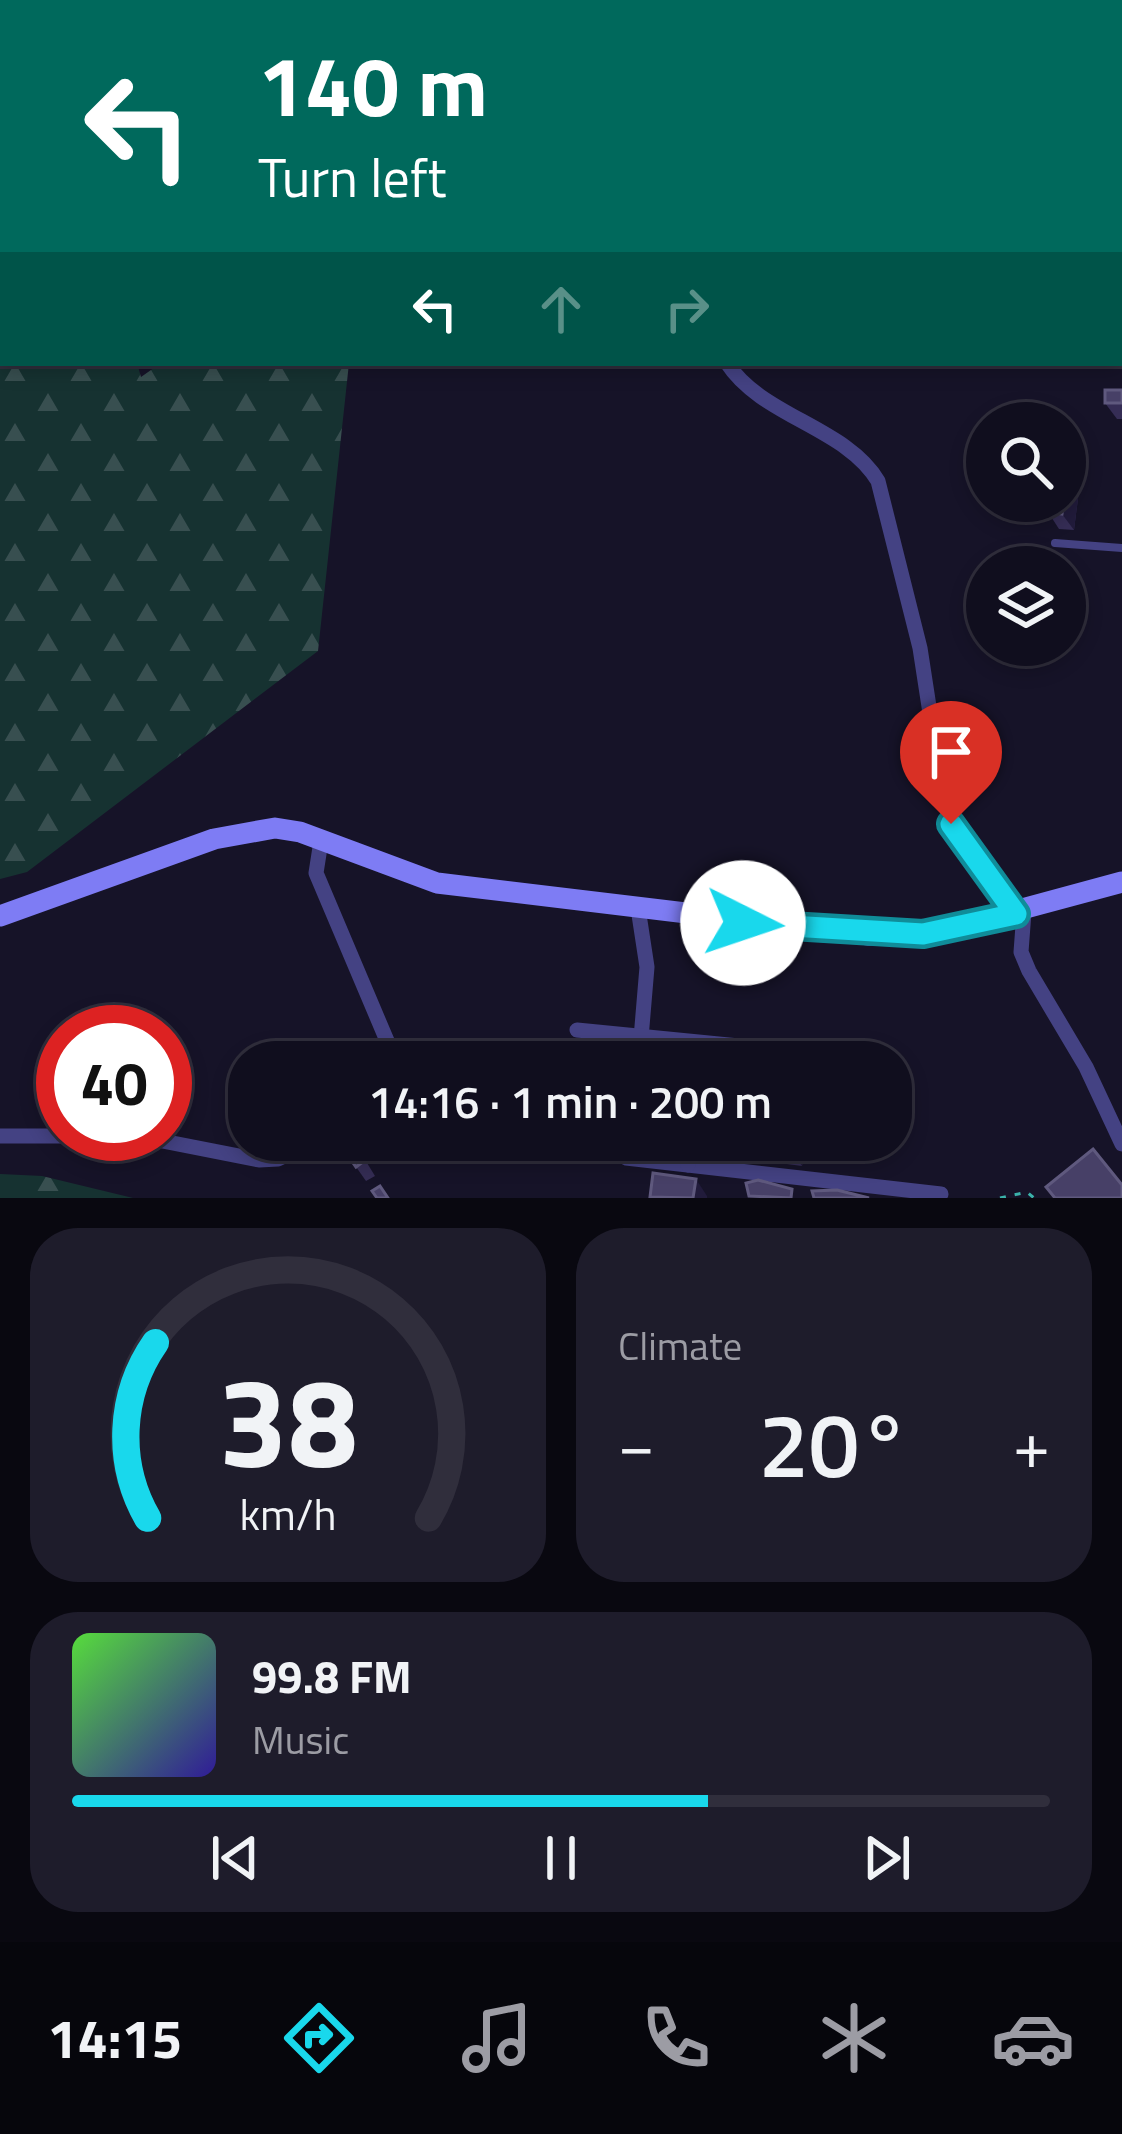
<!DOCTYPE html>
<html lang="en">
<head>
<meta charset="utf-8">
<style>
  :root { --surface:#100e1e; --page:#1e1c2b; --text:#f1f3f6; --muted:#9c9ca4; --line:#302e3c; --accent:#19d8ec }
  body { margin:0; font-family:"Titillium Web",sans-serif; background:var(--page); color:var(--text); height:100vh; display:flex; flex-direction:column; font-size:45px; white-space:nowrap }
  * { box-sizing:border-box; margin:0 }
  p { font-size:39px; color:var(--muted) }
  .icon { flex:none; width:66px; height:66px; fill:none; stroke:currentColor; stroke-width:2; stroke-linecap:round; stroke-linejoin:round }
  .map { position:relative; height:1198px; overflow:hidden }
  .drawer { display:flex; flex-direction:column; gap:30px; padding:30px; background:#090810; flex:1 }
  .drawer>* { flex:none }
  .top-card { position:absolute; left:0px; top:0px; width:1122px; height:366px; box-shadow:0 6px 18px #0003,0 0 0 3px var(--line); background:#00695c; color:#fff; overflow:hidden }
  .fabs { position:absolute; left:966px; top:402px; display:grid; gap:24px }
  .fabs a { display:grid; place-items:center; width:120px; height:120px; border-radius:50%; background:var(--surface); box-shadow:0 6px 18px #0003,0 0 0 3px var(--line); font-size:60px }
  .speed { position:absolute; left:36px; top:1005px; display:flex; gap:24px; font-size:60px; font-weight:700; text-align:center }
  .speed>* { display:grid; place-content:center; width:156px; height:156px; border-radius:50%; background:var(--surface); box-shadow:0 6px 18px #0003,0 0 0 3px var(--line); line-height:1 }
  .speed .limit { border:18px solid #d22; background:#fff; color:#111 }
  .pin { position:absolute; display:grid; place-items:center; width:102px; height:102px; color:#fff; margin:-123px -51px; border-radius:50% 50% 50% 0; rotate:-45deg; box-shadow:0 0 12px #0007 }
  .pin .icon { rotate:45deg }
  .me { position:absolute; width:132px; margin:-66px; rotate:94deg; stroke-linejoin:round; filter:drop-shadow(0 0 9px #0008) }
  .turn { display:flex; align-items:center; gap:42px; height:252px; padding:0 60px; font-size:54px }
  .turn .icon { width:156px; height:156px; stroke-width:2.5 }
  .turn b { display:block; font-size:84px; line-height:102px }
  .lanes { display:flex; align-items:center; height:114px; padding:0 60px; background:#0003; justify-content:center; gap:60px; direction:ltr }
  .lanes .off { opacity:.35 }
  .big { font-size:90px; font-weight:600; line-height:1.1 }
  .drawer .card { flex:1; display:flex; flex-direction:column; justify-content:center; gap:18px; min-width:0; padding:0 42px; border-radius:48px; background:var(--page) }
  .drawer .dial { align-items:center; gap:0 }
  .dial svg { height:312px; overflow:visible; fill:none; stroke:var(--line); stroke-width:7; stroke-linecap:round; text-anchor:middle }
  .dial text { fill:var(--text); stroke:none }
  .song { display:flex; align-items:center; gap:36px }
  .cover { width:144px; height:144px; border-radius:18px; background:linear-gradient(135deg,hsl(110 70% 55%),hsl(250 70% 35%)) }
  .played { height:12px; border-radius:6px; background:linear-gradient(90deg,var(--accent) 65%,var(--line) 65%) }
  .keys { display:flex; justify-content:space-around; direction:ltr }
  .heat { display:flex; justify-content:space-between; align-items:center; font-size:66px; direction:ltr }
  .drawer .tiles { flex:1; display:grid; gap:30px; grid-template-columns:1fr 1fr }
  .card:last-child { grid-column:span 2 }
  .trip { position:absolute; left:228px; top:1041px; width:684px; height:120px; border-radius:48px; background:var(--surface); box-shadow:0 6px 18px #0003,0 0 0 3px var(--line); font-weight:600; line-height:120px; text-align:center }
  .tabs { display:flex; height:192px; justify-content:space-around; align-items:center; background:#06060c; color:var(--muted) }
  .tabs .icon { width:84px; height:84px }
  .tabs .selected { color:var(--accent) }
  .tabs b { font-size:54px; color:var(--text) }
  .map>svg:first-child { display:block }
</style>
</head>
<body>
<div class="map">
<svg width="1122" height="1198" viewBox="0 0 1122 1198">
  <defs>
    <pattern id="forest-firs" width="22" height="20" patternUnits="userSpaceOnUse" patternTransform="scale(3)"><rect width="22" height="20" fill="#163231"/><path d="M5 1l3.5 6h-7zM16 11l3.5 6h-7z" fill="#384f50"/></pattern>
  </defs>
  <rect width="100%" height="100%" fill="#161328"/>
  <g fill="url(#forest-firs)">
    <path d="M 0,278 L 3,363 L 137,363 L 141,377 L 161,363 L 349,363 L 318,651 L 27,872 L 0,879 Z"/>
    <path d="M 0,1174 L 42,1176 L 133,1198 L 0,1198 Z"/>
  </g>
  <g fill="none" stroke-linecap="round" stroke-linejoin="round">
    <path stroke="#3bb2aa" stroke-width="3" stroke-dasharray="6 9" stroke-linecap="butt" d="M 1000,1198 L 1027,1192 L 1034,1198"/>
    <path stroke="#444283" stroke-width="8" d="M 1055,543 L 1122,548"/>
    <g stroke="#444283" stroke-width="15">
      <path d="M 15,3 L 20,0"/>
      <path d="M 908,3 L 914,0"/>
      <path d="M 0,12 L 3,10"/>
      <path d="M 727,363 C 762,417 846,427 878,481 L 920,648 L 944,804 L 973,859 L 1016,914"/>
      <path d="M 321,841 L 316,873 L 396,1062"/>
      <path d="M 638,908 L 647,967 L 639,1062"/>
      <path d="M 1024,912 L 1021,952 L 1029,971 L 1086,1067 L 1122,1144"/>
      <path d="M 577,1030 L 759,1048"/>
      <path d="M 0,1136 L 137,1136 L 259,1160 L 278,1159 L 318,1140"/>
      <path d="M 629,1140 L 626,1158 L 941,1194"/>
      <path d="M 688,1165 L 690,1140"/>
    </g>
    <path stroke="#7e7cf4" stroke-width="21" d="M 0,916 L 214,839 L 275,828 L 300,832 L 437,883 L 869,935 L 944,930 L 1122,882"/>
  </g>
  <g fill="#352d55">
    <path d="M 355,0 L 385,0 L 382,3 L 357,3 Z"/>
    <path d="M 931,0 L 971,0 L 970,3 L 939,3 Z"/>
    <path d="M 1122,390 L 1122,419 L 1117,419 L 1105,403 Z"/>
    <path d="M 1072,443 L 1083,459 L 1074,530 L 1059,529 L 1048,512 Z"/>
    <path d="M 571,1054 L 625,1061 L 576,1062 Z"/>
    <path d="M 337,1140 L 353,1140 L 375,1176 L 366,1181 Z"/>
    <path d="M 452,1140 L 472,1140 L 456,1146 Z"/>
    <path d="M 635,1140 L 678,1140 L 677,1152 L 640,1147 Z"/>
    <path d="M 795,1140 L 794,1145 L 804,1156 L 802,1166 L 701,1153 L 694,1142 Z"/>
  </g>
  <g fill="#211b3b">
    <path d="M 1072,443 L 1083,459 L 1074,530 L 1062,514 Z"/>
    <path d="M 618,1050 L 625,1061 L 625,1062 L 616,1061 Z"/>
    <path d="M 670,1140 L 678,1140 L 677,1152 Z"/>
    <path d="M 796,1145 L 804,1156 L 802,1166 L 794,1155 Z"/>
    <path d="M 696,1179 L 707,1196 L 707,1198 L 693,1198 Z"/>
  </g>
  <g fill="#474067" stroke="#5f597e" stroke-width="3">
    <path d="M 237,0 L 264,0 L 257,3 L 238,3 Z"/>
    <rect x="1105" y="390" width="17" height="13"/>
    <path d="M 1065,442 L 1072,443 L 1065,495 Z"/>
    <path d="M 1049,501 L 1064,501 L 1062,514 L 1048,512 Z"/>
    <path d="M 584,1041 L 618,1050 L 616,1061 L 585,1062 L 585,1059 L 571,1054 L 572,1044 Z"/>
    <path d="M 644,1051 L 682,1058 L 681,1062 L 636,1062 Z"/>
    <path d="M 712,1056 L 735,1062 L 699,1062 L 700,1059 Z"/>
    <path d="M 337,1140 L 352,1140 L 364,1161 L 356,1167 Z"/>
    <path d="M 694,1140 L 786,1140 L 785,1142 L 796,1145 L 794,1155 L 694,1142 Z"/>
    <path d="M 1093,1149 L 1122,1185 L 1122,1198 L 1055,1198 L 1046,1187 Z"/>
    <path d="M 653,1173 L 696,1179 L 693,1198 L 650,1197 Z"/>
    <path d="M 758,1180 L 792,1189 L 791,1198 L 749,1196 L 746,1183 Z"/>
    <path d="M 380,1186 L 388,1198 L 377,1198 L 372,1191 Z"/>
    <path d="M 837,1190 L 869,1198 L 814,1198 L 812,1191 Z"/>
  </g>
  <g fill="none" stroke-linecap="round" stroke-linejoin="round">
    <defs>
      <path id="route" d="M 743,923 L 923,934 L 1016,914 L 951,824"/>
    </defs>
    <use href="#route" stroke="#108c99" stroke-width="30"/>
    <use href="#route" stroke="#19d8ec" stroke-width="21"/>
  </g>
</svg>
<div class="fabs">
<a><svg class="icon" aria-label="search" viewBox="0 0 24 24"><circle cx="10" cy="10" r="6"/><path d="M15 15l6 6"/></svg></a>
<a><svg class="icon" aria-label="layers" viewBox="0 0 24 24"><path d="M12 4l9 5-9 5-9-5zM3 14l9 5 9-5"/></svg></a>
</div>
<div class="speed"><div class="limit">40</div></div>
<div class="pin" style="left:951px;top:824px;background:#d93025"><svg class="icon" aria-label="arrive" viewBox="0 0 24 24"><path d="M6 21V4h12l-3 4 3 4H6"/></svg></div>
<svg class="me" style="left:743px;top:923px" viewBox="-20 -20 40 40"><circle r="19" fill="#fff"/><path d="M0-13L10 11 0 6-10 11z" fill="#19d8ec"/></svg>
<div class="trip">14:16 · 1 min · 200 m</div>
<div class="top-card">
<div class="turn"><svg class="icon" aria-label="left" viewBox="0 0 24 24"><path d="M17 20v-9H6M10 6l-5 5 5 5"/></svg><div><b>140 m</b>Turn left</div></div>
<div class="lanes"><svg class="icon" aria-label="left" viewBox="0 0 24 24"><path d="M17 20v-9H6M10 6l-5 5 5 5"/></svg><svg class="icon off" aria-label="ahead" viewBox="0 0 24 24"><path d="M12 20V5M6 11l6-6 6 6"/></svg><svg class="icon off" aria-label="right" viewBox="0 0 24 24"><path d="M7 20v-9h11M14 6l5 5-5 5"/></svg></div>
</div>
</div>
<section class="drawer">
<div class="tiles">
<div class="card dial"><svg viewBox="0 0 100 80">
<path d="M14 69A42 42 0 1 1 86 69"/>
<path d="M14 69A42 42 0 0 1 16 24" stroke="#19d8ec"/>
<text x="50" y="56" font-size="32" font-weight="700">38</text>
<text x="50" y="72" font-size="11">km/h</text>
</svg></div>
<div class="card"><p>Climate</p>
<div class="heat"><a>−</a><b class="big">20°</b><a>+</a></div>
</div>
<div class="card">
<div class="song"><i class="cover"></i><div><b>99.8 FM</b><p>Music</p></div></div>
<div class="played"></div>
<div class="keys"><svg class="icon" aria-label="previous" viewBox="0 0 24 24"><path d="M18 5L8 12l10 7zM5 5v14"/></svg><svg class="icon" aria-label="pause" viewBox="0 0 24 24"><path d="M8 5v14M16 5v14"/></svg><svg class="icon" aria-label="next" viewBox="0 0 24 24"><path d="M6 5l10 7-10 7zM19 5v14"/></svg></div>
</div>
</div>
</section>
<nav class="tabs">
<b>14:15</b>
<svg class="icon selected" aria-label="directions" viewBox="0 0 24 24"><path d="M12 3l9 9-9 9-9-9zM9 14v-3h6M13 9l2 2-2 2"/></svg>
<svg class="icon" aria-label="music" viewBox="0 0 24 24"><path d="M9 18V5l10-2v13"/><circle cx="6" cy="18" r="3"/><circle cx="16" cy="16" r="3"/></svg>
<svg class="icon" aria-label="phone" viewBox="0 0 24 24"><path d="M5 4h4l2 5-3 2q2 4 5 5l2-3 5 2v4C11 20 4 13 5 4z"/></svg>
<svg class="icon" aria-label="climate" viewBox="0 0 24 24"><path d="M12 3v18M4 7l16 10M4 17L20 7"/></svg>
<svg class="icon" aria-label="car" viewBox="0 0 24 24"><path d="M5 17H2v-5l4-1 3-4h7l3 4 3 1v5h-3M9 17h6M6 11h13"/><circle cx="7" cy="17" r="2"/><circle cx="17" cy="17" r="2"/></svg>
</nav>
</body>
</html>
